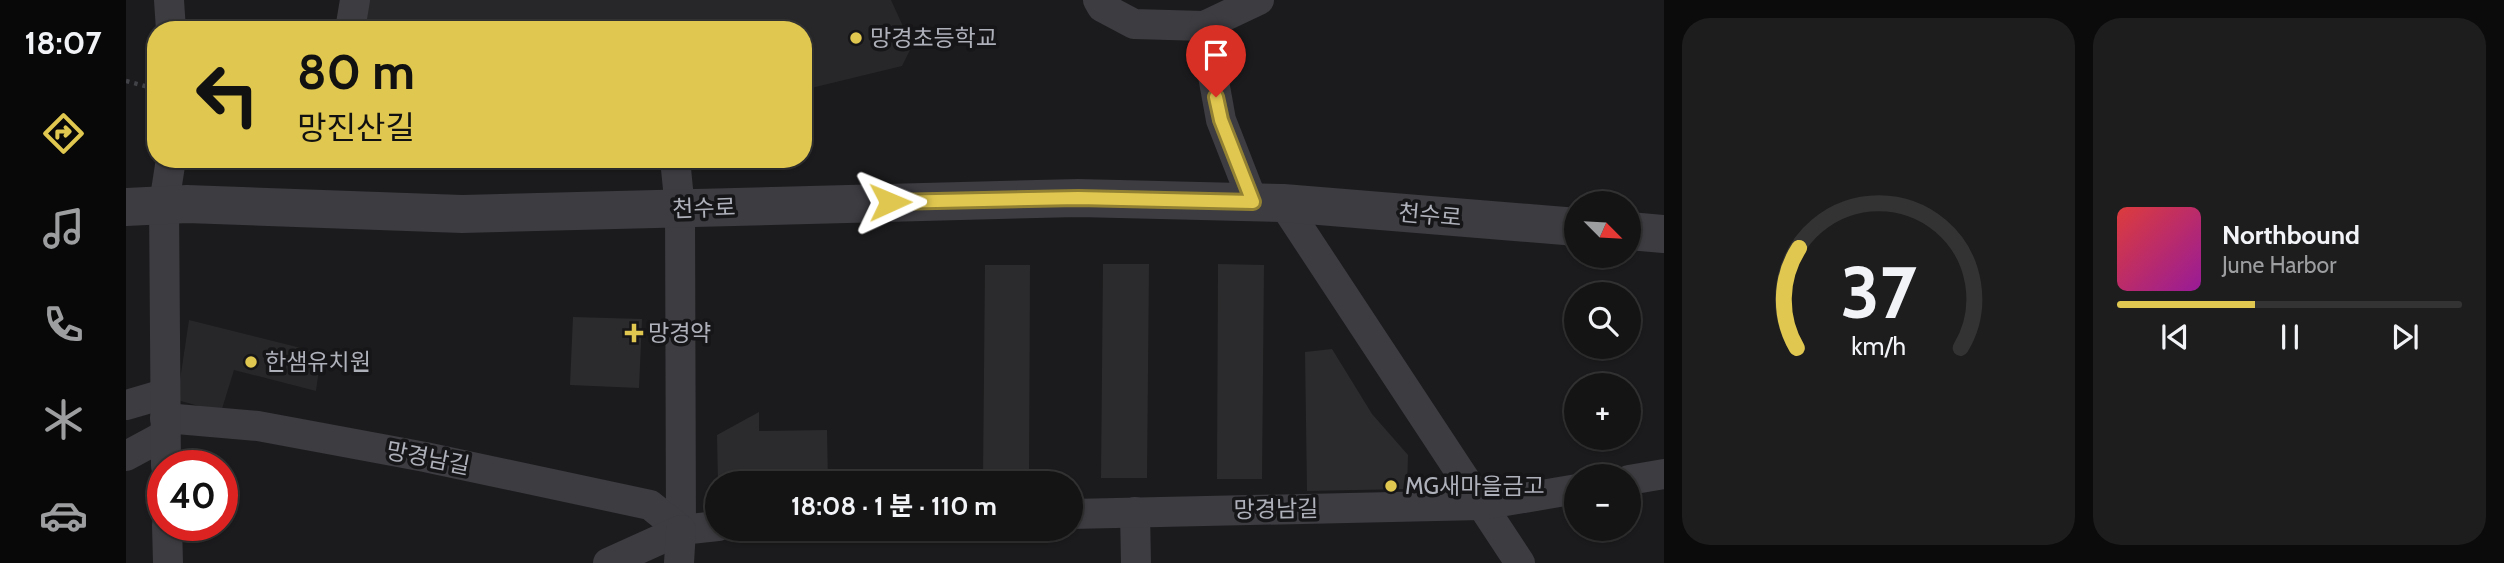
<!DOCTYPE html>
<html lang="ko">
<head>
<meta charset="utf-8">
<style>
  :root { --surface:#141415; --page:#1d1d1e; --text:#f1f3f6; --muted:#9d9ea0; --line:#333334; --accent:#e0c74f }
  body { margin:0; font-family:Cabin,"Noto Sans KR",sans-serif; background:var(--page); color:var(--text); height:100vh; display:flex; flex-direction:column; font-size:26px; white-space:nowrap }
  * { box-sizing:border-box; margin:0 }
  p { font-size:23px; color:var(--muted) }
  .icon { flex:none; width:38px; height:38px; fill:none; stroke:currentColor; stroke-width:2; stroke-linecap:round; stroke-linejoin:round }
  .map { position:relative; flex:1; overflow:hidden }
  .details { display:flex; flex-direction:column; gap:18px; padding:18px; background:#0b0b0c; width:840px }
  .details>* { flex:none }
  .hud { position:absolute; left:21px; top:21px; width:665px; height:147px; border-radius:28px; box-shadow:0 2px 5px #0004,0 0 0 2px var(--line); background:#e0c74f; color:#111; overflow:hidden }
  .needle { width:46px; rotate:114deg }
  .buttons { position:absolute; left:1438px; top:191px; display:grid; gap:14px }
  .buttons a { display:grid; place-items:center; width:77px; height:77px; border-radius:50%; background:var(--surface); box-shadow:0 2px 5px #0004,0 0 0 2px var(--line); font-size:35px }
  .speed { position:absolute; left:21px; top:450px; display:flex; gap:14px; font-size:35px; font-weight:700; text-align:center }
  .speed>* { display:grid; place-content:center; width:91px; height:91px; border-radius:50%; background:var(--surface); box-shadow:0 2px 5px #0004,0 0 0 2px var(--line); line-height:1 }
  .speed .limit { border:10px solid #d22; background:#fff; color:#111 }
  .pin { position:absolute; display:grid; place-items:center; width:60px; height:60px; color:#fff; margin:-72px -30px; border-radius:50% 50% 50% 0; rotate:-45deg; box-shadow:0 0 7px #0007 }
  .pin .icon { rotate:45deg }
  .me { position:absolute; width:77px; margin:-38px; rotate:89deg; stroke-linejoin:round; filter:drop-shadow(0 0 5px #0008) }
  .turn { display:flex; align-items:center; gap:24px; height:147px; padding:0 35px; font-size:32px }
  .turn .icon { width:91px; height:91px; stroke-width:2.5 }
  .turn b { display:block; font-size:49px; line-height:60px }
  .details .tile { flex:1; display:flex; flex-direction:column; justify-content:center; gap:10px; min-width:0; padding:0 24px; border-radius:28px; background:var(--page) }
  .details .dial { align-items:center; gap:0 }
  .dial svg { height:182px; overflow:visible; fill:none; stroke:var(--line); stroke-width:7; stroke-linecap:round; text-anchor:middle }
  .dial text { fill:var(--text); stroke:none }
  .song { display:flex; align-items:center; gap:21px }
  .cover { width:84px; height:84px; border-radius:10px; background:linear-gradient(135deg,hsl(0 70% 55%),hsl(300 70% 35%)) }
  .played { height:7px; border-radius:4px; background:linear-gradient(90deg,var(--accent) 40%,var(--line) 40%) }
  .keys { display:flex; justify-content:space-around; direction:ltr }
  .details .tiles { flex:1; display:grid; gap:18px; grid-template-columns:repeat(2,1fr) }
  .trip { position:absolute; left:579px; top:471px; width:378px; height:70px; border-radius:35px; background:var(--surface); box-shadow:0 2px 5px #0004,0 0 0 2px var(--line); font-weight:700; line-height:70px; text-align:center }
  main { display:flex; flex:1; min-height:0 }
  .menu { display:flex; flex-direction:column; width:126px; justify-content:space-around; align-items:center; background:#080808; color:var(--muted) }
  .menu .icon { width:49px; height:49px }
  .menu .selected { color:var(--accent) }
  .menu b { font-size:32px; color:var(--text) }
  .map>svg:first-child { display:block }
</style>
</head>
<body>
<main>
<nav class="menu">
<b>18:07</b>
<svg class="icon selected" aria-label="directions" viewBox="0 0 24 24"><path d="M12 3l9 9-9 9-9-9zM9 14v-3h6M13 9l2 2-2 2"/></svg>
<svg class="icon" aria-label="music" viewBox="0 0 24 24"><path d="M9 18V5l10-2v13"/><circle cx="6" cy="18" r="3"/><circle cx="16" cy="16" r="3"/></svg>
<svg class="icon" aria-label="phone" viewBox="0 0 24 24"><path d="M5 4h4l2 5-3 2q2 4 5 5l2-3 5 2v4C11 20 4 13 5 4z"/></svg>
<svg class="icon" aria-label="climate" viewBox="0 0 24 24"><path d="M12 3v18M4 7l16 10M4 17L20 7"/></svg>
<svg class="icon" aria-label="car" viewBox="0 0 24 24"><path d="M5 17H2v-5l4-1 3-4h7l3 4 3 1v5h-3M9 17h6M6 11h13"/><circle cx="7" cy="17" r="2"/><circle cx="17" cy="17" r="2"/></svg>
</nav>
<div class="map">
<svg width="1538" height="563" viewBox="0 0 1538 563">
  <rect width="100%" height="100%" fill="#1b1a1c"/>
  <g fill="#272729">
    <path d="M 240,0 L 765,0 L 786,46 L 776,66 L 677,90 L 677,30 L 236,30 Z"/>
    <path d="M 63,320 L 195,353 L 190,391 L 108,370 L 95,412 L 51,400 Z"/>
  </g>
  <g fill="#2b2b2d">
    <path d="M 977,264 L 1023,264 L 1021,478 L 975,478 Z"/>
    <path d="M 1092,264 L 1138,265 L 1136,479 L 1091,479 Z"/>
    <path d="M 859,265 L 904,265 L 903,479 L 857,479 Z"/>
    <path d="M 447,317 L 516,319 L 513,388 L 444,385 Z"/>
    <path d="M 1206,349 L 1246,414 L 1282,455 L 1281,489 L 1181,491 L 1179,352 Z"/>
    <path d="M 633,412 L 633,431 L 701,430 L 702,483 L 592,483 L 591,435 Z"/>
  </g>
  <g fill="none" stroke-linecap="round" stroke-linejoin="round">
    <path stroke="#424348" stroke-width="4.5" stroke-dasharray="3.5 5" stroke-linecap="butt" d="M 0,81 L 30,89"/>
    <g stroke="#3c3c41" stroke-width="30">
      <path d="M 43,0 L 45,30"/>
      <path d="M 972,0 L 976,7 L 1008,24 L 1078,26 L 1133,0"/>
      <path d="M 1078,26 L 1095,120 L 1127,202"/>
      <path d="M 224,30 L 229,0"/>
      <path d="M 549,159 L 554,209 L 555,530 L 592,526"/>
      <path d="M 1157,203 L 1394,563"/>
      <path d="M 0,405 L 38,394"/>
      <path d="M 39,418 L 132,426 L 299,457 L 524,505 L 555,530"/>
      <path d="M 0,456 L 39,435"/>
      <path d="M 40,466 L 38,204 L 45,159"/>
      <path d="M 1503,480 L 1538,474"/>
      <path d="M 1009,512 L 1010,563"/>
      <path d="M 945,514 L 1356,505 L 1451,489"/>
      <path d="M 41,525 L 42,563"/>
      <path d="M 482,563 L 555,530"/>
      <path d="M 553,563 L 555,530"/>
    </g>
    <g stroke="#3c3c41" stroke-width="38">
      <path d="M 0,207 L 61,204 L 336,214 L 952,198 L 1157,203 L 1451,227"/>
      <path d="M 1503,231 L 1538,234"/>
    </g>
  </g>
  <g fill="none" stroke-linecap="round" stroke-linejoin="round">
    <defs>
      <path id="route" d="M 764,202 L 952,198 L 1127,202 L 1095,120 L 1090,97"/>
    </defs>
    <use href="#route" stroke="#928133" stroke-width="18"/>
    <use href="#route" stroke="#e0c74f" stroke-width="12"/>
  </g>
  <g fill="#e0c74f" stroke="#161517" stroke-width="2.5">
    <circle cx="730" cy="38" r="7"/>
    <path d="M504.5 322.5h7v7h7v7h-7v7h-7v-7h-7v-7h7z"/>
    <circle cx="125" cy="362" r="7"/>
    <circle cx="1265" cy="486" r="7"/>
  </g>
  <g text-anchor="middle" stroke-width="7" stroke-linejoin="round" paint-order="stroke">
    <g font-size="23" fill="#aeb0ba" stroke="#161517" text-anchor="start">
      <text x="744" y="46">망경초등학교</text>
      <text x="522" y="341">망경약</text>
      <text x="139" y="370">한샘유치원</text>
      <text x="1279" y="494">MG새마을금고</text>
    </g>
    <g font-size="23" fill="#aeb0ba" stroke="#161517">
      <text transform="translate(578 208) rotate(-2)" y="8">천수로</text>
      <text transform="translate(1304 215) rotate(5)" y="8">천수로</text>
      <text transform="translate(302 458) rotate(11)" y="8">망경남길</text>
      <text transform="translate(1150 509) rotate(-1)" y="8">망경남길</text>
    </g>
  </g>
</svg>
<div class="buttons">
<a><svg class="needle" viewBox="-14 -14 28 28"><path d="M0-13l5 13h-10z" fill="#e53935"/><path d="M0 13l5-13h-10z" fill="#9d9ea0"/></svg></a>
<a><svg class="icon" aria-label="search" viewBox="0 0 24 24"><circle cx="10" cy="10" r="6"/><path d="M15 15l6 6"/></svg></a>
<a>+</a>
<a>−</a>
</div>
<div class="speed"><div class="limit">40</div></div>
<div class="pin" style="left:1090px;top:97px;background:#d93025"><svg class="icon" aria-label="arrive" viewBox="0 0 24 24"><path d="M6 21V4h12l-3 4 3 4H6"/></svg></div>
<svg class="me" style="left:764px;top:202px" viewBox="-20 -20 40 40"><path d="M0-17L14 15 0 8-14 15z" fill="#e0c74f" stroke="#fff" stroke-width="4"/></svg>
<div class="trip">18:08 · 1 분 · 110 m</div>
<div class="hud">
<div class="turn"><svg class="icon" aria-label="left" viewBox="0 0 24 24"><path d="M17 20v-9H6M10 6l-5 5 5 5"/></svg><div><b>80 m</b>망진산길</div></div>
</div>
</div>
<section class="details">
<div class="tiles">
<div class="tile dial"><svg viewBox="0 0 100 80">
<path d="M14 69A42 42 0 1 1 86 69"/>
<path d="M14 69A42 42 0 0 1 15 25" stroke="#e0c74f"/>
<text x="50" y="56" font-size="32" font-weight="700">37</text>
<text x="50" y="72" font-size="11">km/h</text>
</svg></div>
<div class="tile">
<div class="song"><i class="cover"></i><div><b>Northbound</b><p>June Harbor</p></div></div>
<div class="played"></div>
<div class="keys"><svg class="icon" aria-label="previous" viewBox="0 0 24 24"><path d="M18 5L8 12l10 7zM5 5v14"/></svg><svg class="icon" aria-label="pause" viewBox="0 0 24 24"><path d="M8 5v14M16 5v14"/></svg><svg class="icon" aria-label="next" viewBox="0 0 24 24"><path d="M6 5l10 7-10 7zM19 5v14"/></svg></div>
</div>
</div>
</section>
</main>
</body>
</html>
